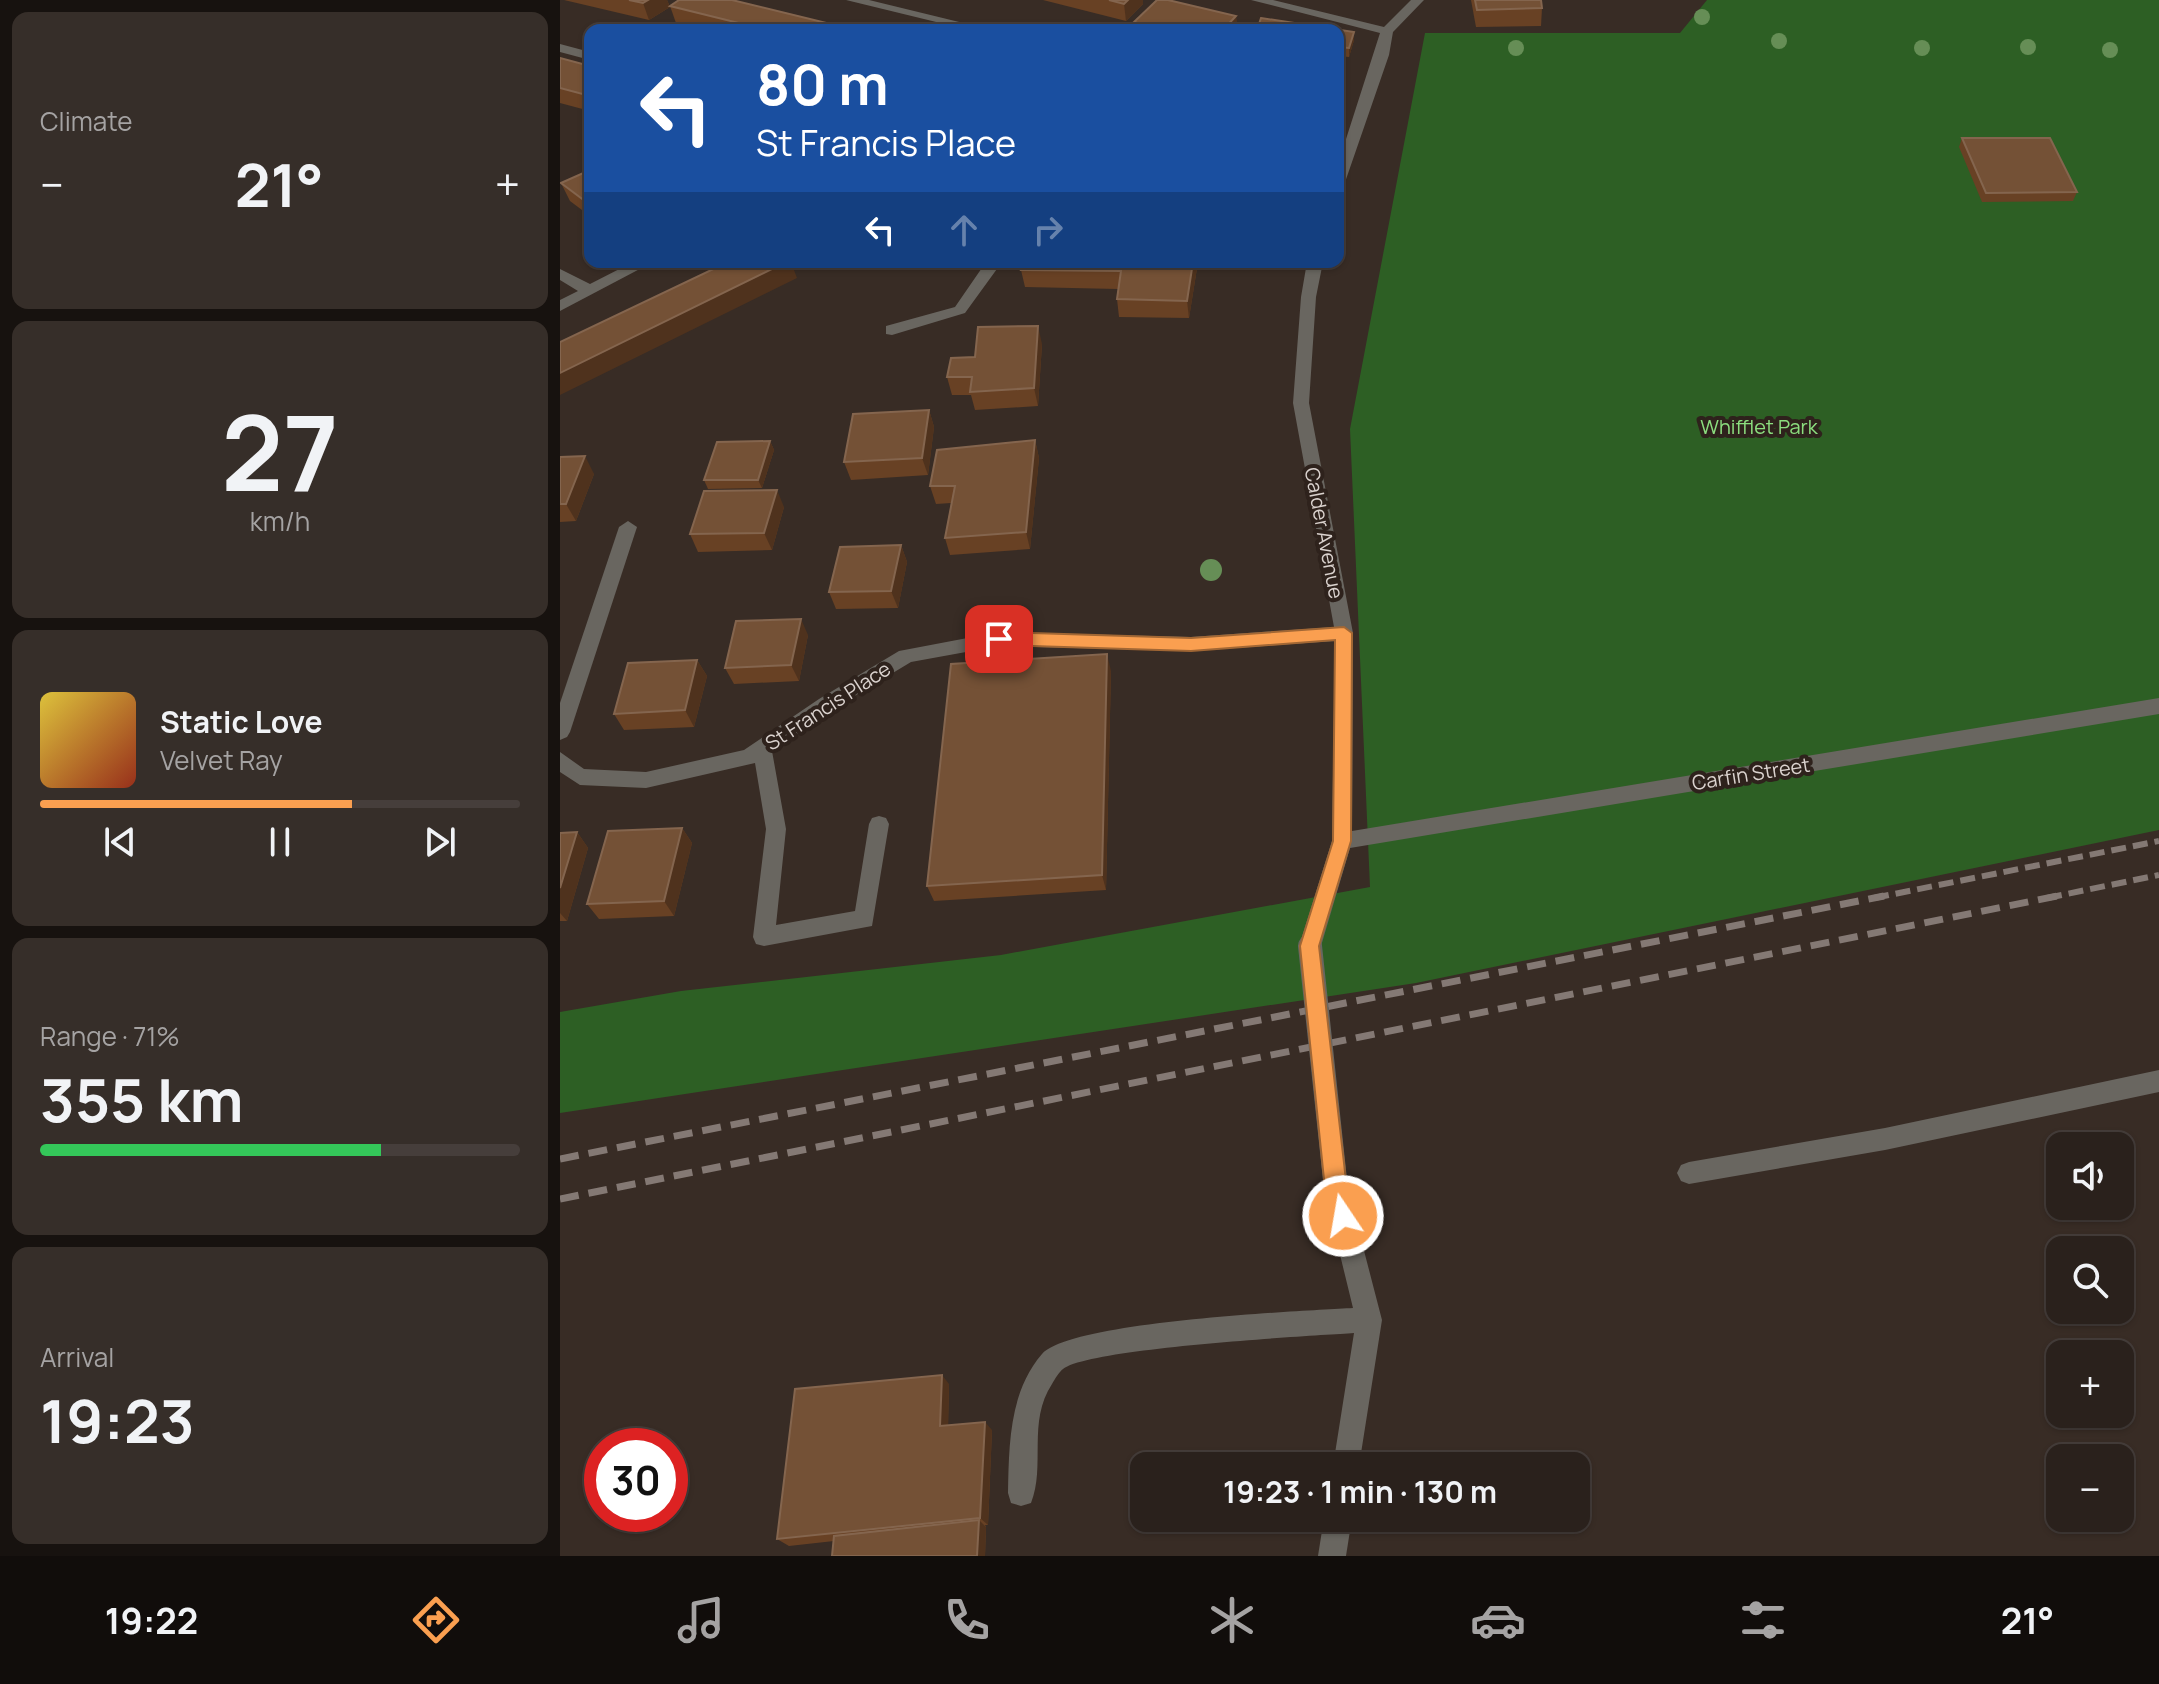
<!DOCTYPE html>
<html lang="en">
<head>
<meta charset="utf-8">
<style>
  :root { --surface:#2a211c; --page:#362e29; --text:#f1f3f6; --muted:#a5a3a3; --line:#463e3b; --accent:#fa9f50 }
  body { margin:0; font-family:Manrope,sans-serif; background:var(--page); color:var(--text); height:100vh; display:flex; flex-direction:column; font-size:30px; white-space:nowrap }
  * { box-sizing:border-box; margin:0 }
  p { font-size:26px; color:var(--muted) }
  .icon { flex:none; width:44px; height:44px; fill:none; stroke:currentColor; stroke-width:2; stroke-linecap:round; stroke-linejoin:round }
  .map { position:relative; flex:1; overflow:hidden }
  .drawer { display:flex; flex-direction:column; gap:12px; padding:12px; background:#17120f; width:560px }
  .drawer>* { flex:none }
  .banner { position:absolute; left:24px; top:24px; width:760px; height:244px; border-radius:16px; box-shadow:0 2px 6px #0004,0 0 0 2px var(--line); background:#1a4fa0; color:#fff; overflow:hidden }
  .tools { position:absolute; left:1486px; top:1132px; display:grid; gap:16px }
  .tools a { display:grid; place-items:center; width:88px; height:88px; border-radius:16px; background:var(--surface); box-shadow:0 2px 6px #0004,0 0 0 2px var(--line); font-size:40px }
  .speed { position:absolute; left:24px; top:1428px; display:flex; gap:16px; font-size:40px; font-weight:700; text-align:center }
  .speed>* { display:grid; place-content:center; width:104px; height:104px; border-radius:50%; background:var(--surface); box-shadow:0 2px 6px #0004,0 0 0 2px var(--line); line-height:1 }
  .speed .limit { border:12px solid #d22; background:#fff; color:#111 }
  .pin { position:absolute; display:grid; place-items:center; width:68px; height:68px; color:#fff; margin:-34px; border-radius:16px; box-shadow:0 4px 12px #0006 }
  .me { position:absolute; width:88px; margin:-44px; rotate:348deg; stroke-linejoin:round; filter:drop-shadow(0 0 6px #0008) }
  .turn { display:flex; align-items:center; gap:28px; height:168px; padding:0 40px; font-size:36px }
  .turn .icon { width:104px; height:104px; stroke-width:2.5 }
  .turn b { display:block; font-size:56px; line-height:68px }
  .lanes { display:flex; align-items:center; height:76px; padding:0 40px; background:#0003; justify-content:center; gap:40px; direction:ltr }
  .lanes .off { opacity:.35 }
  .big { font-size:60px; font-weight:700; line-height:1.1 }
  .drawer .tile { flex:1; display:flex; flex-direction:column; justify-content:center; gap:12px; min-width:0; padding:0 28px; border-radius:16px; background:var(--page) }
  .drawer .dial { align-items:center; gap:0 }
  .dial b { font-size:104px; line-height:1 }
  .song { display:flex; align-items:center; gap:24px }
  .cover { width:96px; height:96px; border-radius:12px; background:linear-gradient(135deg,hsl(50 70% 55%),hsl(10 70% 35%)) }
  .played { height:8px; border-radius:4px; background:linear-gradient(90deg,var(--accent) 65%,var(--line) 65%) }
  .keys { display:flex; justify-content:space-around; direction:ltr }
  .heat { display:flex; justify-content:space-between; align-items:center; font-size:44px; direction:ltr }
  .charge { height:12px; border-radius:6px; background:linear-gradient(90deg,#34c759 71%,var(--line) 0) }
  .trip { position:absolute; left:570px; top:1452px; width:460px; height:80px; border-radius:16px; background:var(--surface); box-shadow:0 2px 6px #0004,0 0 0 2px var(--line); font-weight:700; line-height:80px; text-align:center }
  .menu { display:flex; height:128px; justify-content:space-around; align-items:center; background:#110d0b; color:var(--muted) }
  .menu .icon { width:56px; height:56px }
  .menu .active { color:var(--accent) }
  .menu b { font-size:36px; color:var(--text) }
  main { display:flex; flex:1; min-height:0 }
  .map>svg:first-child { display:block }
</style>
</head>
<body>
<main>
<section class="drawer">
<div class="tile"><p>Climate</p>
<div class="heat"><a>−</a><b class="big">21°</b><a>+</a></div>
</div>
<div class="tile dial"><b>27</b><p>km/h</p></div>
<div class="tile">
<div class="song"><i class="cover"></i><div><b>Static Love</b><p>Velvet Ray</p></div></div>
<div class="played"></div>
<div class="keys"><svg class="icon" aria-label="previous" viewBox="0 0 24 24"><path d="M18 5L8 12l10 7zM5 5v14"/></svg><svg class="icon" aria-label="pause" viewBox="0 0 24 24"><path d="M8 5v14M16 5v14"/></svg><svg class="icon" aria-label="next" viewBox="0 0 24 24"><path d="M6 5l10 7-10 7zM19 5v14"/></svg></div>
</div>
<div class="tile"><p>Range · 71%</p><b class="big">355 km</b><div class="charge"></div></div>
<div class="tile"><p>Arrival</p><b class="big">19:23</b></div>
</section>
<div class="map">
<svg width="1599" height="1556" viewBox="0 0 1599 1556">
  <rect width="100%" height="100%" fill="#382c25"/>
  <path fill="#2d5f24" d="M 1147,0 L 1599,0 L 1599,830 L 856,983 L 0,1113 L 0,1012 L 121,991 L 441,955 L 810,887 L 790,429 L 865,33 L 1120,33 Z"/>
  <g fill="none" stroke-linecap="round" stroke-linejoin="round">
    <g fill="#696660" fill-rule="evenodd">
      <path d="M 286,0 L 309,0 L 432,30 L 409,30 Z"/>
      <path d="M 691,0 L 713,0 L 824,27 L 851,0 L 864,0 L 833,32 L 829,55 L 783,188 L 778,189 L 778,164 L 820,33 Z"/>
      <path d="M 0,44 L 30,52 L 30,60 L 0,52 Z"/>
      <path d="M 73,262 L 93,262 L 0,311 L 0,300 L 18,291 L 0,280 L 0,269 L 30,284 Z"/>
      <path d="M 426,262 L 442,262 L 405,313 L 332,335 L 326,334 L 326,326 L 395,307 Z"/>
      <path d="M 747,262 L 763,262 L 756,297 L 749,403 L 793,633 L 792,831 L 1599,698 L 1599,714 L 790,848 L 761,946 L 758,953 L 750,955 L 742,953 L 739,946 L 772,841 L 775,641 L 631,651 L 439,646 L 351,662 L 273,709 L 212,751 L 226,829 L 216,925 L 295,911 L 309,824 L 312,818 L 319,816 L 326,818 L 329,824 L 312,926 L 204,946 L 196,944 L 193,937 L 206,829 L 195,763 L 86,788 L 20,785 L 0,772 L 0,752 L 24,769 L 86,772 L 184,750 L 259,699 L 339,651 L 439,632 L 631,637 L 774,627 L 733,403 L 741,297 Z"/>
      <path d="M 68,521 L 77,527 L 10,732 L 7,737 L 0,740 L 0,703 L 59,527 Z"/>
      <path d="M 1599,1070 L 1599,1092 L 1325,1150 L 1129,1184 L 1121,1181 L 1117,1173 L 1121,1165 L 1129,1162 L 1325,1128 Z"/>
      <path d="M 776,1177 L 784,1181 L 788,1189 L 822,1320 L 799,1466 L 773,1466 L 794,1333 C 749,1336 529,1348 503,1369 C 499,1372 495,1379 492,1384 C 467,1422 486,1466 471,1503 L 461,1506 L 451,1503 L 448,1493 C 449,1446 449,1392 482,1354 C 512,1321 741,1311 793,1308 L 764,1189 L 768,1181 Z"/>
      <path d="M 764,1518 L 792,1518 L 786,1556 L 758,1556 Z"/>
    </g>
    <g stroke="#847974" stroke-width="6" stroke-dasharray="15 7" stroke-linecap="butt">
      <path d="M 1314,898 L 1599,841"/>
      <path d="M 1487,898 L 1599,875"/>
    </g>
    <g stroke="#847974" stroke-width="7" stroke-dasharray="19 10" stroke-linecap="butt">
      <path d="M 0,1159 L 1324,896"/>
      <path d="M 0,1199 L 1497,896"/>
    </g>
    <path stroke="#696660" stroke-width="24" d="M 750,946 L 776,1189"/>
  </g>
  <g fill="#668e56">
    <circle cx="1142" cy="17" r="8"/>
    <circle cx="1219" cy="41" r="8"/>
    <circle cx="1468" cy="47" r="8"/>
    <circle cx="956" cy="48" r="8"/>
    <circle cx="1362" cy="48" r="8"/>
    <circle cx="1550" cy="50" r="8"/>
    <circle cx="651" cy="570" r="11"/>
  </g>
  <g fill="#684124">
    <path d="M 4,0 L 107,0 L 110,7 L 89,20 Z"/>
    <path d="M 483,0 L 583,0 L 583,4 L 566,21 Z"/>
    <path d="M 911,0 L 981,0 L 982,8 L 981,26 L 916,27 Z"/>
    <path d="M 110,6 L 295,30 L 144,30 L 116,23 Z"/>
    <path d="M 676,16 L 677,30 L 575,30 L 574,22 Z"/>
    <path d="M 778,30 L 794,32 L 794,40 L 789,57 L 778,56 Z"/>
    <path d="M 0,58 L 30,66 L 30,111 L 0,103 Z"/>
    <path d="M 1402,138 L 1517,192 L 1513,201 L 1422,202 L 1399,147 Z"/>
    <path d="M 30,170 L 30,216 L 10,201 L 1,183 Z"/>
    <path d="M 464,262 L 638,262 L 629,318 L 559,317 L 557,299 L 558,289 L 465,287 L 461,270 Z"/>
    <path d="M 482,344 L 478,406 L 415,410 L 411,395 L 392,395 L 387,377 L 415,357 Z"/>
    <path d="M 369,410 L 374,427 L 368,475 L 291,480 L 284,462 Z"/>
    <path d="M 475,440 L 479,458 L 470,549 L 390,555 L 385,538 L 391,503 L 376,504 L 370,486 Z"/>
    <path d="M 210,441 L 214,450 L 202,488 L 148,489 L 144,480 Z"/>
    <path d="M 0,457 L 34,474 L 16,521 L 0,522 Z"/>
    <path d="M 224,507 L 212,550 L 138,552 L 130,534 Z"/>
    <path d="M 341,545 L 347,562 L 338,608 L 276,609 L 269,592 Z"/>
    <path d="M 248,635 L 239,681 L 174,684 L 165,668 Z"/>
    <path d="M 137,660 L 147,676 L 134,727 L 64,730 L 54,714 Z"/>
    <path d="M 551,671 L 546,890 L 374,901 L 367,886 Z"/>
    <path d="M 122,828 L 132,843 L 114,916 L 39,919 L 27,904 Z"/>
    <path d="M 17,832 L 28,848 L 7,921 L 0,921 L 0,833 Z"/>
    <path d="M 389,1384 L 388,1425 L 432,1430 L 428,1525 L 425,1525 L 426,1527 L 425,1556 L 272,1556 L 274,1541 L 229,1546 L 217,1539 Z"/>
  </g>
  <g fill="#4f321d">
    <path d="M 88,0 L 107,0 L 110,7 L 89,20 L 83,3 Z"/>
    <path d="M 568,0 L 583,0 L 583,4 L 566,21 L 564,4 Z"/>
    <path d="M 676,16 L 677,30 L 663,30 Z"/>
    <path d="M 794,32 L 794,40 L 789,57 L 789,48 Z"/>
    <path d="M 30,198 L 30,212 L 25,201 Z"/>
    <path d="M 226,262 L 231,262 L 237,278 L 0,395 L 0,373 Z"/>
    <path d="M 633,262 L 638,262 L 629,318 L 627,301 Z"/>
    <path d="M 478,326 L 482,344 L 478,406 L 474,388 Z"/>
    <path d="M 369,410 L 374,427 L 368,475 L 362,458 Z"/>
    <path d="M 475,440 L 479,458 L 470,549 L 466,532 Z"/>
    <path d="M 210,441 L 214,450 L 202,488 L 198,480 Z"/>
    <path d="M 25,456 L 34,474 L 16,521 L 6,504 Z"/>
    <path d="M 217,490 L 224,507 L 212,550 L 204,533 Z"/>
    <path d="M 341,545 L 347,562 L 338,608 L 331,591 Z"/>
    <path d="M 241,619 L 248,635 L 239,681 L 231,665 Z"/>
    <path d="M 547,654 L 551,671 L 546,890 L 542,875 Z"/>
    <path d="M 137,660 L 147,676 L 134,727 L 125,710 Z"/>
    <path d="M 122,828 L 132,843 L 114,916 L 104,901 Z"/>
    <path d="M 17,832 L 28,848 L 7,921 L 0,913 L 0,888 Z"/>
    <path d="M 382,1375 L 389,1384 L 388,1434 L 380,1426 Z"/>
    <path d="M 425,1422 L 432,1430 L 428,1525 L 420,1518 Z"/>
    <path d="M 419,1520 L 426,1527 L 425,1556 L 417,1556 Z"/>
  </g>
  <g fill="#745136" stroke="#84654e" stroke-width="2">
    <path d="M 69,0 L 88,0 L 83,3 Z"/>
    <path d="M 119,0 L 172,0 L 295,30 L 207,30 L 110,6 Z"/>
    <path d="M 549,0 L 568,0 L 564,4 Z"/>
    <path d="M 597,0 L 608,0 L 676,16 L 663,30 L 605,30 L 574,22 Z"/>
    <path d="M 915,0 L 981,0 L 982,8 L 917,10 Z"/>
    <path d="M 701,18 L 794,32 L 789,48 L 778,47 L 778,30 L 697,30 Z"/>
    <path d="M 0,58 L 30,66 L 30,96 L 0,88 Z"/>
    <path d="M 1402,138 L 1490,138 L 1517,192 L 1426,193 Z"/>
    <path d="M 30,170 L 30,198 L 25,201 L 1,183 Z"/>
    <path d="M 168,262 L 226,262 L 0,373 L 0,342 Z"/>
    <path d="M 464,262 L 633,262 L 627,301 L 557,299 L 561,271 L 461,270 Z"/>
    <path d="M 478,326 L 474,388 L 410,392 L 412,377 L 387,377 L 391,358 L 415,357 L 418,327 Z"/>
    <path d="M 369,410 L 362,458 L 284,462 L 293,414 Z"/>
    <path d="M 475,440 L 466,532 L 385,538 L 395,486 L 370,486 L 377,450 Z"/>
    <path d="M 210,441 L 198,480 L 144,480 L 157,442 Z"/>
    <path d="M 25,456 L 6,504 L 0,504 L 0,457 Z"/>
    <path d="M 217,490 L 204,533 L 130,534 L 144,491 Z"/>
    <path d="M 341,545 L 331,591 L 269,592 L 280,547 Z"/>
    <path d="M 241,619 L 231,665 L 165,668 L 176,621 Z"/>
    <path d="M 547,654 L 542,875 L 367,886 L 391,664 Z"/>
    <path d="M 137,660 L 125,710 L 54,714 L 68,663 Z"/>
    <path d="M 122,828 L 104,901 L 27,904 L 48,831 Z"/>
    <path d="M 17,832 L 0,888 L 0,833 Z"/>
    <path d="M 382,1375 L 380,1426 L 425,1422 L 420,1518 L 217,1539 L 235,1389 Z"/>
    <path d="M 419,1520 L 417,1556 L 272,1556 L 274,1536 Z"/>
  </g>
  <path fill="#fa9f50" stroke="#a26734" stroke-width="2" d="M 784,627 L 792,633 L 791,841 L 759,946 L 787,1189 L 794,1216 L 791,1223 L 783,1226 L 775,1223 L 765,1189 L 740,946 L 773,841 L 775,640 L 631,651 L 439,645 L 430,639 L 439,632 L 631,638 Z"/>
  <g text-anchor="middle" stroke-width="8" stroke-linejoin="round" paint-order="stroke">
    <g font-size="20" fill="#8cde7f" stroke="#2e221c">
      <text x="1199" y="434">Whifflet Park</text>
    </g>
    <g font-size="20" fill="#dad2ce" stroke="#2e221c">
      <text transform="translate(764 533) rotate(79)" y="7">Calder Avenue</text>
      <text transform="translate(268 706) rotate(-33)" y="7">St Francis Place</text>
      <text transform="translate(1191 774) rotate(-9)" y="7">Carfin Street</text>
    </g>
  </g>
</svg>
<div class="tools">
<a><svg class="icon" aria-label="sound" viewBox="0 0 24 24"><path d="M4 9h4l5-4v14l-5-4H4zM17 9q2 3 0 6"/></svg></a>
<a><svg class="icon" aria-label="search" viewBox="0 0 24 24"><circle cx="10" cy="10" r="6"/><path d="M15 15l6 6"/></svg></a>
<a>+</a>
<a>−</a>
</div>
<div class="speed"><div class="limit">30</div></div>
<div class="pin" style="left:439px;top:639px;background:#d93025"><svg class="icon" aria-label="arrive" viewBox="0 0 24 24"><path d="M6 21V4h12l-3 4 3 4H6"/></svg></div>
<svg class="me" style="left:783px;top:1216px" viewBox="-20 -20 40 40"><circle r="17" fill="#fa9f50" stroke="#fff" stroke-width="3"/><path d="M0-11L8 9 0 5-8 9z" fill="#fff"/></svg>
<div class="trip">19:23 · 1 min · 130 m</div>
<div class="banner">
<div class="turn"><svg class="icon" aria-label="left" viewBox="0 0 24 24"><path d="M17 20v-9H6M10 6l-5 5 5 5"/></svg><div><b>80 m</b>St Francis Place</div></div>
<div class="lanes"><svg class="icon" aria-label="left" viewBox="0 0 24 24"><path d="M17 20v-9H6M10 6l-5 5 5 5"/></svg><svg class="icon off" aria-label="ahead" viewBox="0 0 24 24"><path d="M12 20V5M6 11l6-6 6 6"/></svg><svg class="icon off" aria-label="right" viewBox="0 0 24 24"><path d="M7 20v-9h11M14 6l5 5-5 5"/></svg></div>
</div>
</div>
</main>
<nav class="menu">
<b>19:22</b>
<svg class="icon active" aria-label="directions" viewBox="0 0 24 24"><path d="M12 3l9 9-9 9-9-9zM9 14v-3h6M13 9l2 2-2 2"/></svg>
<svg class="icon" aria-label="music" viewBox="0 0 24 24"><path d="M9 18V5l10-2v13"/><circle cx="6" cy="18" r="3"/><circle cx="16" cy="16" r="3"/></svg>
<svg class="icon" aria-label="phone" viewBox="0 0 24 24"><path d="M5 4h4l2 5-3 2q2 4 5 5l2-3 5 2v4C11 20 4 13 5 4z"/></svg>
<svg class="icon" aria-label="climate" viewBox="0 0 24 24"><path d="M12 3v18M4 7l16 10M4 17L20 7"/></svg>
<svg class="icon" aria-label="car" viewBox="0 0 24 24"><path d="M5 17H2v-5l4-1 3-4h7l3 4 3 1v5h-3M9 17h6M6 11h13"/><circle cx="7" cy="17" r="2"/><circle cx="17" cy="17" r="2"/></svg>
<svg class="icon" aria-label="filters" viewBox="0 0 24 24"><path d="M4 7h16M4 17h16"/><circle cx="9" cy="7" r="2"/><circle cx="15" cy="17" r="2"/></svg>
<b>21°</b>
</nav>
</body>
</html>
